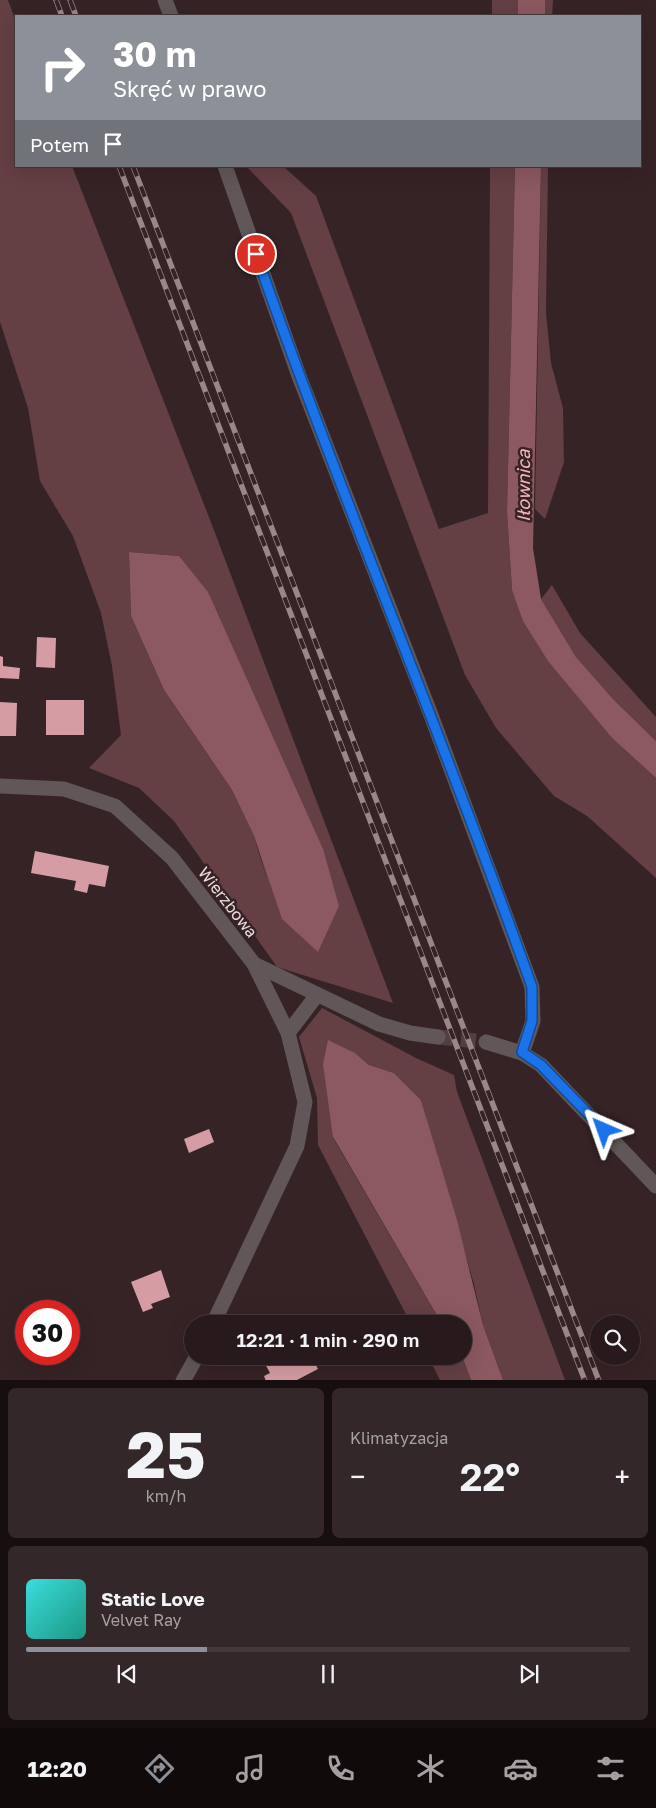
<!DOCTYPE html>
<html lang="pl">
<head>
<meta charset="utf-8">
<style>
  :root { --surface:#281a1c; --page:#342729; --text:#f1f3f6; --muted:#a5a1a3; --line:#44383b; --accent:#8c9099 }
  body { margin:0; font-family:"Golos Text",sans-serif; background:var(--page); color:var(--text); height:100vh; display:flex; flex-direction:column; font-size:19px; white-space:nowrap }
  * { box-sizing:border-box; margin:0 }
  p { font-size:16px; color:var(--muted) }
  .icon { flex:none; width:28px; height:28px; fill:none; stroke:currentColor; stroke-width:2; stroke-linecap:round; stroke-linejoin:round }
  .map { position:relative; height:1380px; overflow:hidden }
  .sheet { display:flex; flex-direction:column; gap:8px; padding:8px; background:#160e0f; flex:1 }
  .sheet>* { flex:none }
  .hud { position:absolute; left:15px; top:15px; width:626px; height:152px; border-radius:0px; box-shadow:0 5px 20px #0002,0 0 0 1px var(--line); background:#8c9099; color:#fff; overflow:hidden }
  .tools { position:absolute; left:590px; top:1315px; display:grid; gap:10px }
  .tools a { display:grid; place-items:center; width:50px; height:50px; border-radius:50%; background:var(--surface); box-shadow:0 5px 20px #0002,0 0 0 1px var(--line); font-size:25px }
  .speed { position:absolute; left:15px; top:1300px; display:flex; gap:10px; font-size:25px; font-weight:700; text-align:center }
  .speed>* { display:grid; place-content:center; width:65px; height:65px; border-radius:50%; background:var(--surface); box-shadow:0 5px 20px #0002,0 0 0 1px var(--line); line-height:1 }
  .speed .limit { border:8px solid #d22; background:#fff; color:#111 }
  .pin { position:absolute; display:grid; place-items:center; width:42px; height:42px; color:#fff; margin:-21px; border:2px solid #fff; border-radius:50%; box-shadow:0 1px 5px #0007 }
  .me { position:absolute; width:55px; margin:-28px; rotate:317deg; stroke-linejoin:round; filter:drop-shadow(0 0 4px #0008) }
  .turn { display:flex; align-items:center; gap:18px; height:105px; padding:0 15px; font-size:22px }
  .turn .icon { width:65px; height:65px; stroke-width:2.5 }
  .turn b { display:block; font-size:35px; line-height:42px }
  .then { display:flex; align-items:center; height:48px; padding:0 15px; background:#0003; gap:10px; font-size:19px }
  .big { font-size:38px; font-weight:600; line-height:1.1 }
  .sheet .tile { flex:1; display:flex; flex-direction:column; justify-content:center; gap:8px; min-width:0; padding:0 18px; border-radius:8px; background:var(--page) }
  .sheet .dial { align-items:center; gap:0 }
  .dial b { font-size:65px; line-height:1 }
  .song { display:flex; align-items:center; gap:15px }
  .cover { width:60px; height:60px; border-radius:8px; background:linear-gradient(135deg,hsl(180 70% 55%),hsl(170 70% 35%)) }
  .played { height:5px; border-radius:2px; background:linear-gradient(90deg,var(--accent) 30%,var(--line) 30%) }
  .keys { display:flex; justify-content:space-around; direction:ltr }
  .heat { display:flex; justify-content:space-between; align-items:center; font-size:28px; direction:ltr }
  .sheet .tiles { flex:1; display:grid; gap:8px; grid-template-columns:1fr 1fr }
  .tile:last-child { grid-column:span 2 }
  .trip { position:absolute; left:184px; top:1315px; width:288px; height:50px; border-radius:25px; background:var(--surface); box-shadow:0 5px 20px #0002,0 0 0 1px var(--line); font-weight:600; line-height:50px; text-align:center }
  .tab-bar { display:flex; height:80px; justify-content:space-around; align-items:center; background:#100a0b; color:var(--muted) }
  .tab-bar .icon { width:35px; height:35px }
  .tab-bar .on { color:var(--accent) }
  .tab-bar b { font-size:22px; color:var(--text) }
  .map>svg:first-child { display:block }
</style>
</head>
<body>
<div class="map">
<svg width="656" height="1381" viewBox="0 0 656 1381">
  <rect width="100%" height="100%" fill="#362325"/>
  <g fill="#643f44" fill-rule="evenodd">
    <path d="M 0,0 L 8,0 L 16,22 L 16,166 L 72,166 L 212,525 L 393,1003 L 277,967 L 174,821 L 139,788 L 89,768 L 121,735 L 112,666 L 101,613 L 73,536 L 40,481 L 28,408 L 0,322 ZM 129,552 L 179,556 L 267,880 L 254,836 L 232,790 L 164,690 L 131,616 Z"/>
    <rect x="492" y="0" width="26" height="16"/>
    <path d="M 545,0 L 553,0 L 552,16 L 545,16 Z"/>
    <path d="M 246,166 L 283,166 L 316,196 L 439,529 L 488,513 L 490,166 L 515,166 L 507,512 L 512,590 L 613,739 L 656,778 L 656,878 L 587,816 L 554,796 L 496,728 L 465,675 L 291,213 Z"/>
    <path d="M 541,166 L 548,166 L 546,313 L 551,363 L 563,408 L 564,462 L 545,519 L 535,509 Z"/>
    <path d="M 552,585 L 580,633 L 656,717 L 656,741 L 614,700 L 576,657 L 541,599 Z"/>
    <path d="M 322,1008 L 416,1058 L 454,1075 L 457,1092 L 565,1380 L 503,1380 L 483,1325 L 474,1284 L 421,1100 L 394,1073 L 369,1065 L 355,1053 L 333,1138 L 442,1324 L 411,1324 L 318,1145 L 317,1098 L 299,1037 Z"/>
    <path d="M 428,1356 L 462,1356 L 471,1380 L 440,1380 Z"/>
  </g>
  <g fill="#8b595f">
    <rect x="518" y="0" width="27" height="16"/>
    <path d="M 515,166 L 541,166 L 533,548 L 541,599 L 576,657 L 614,700 L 656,741 L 656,778 L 613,739 L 548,661 L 523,621 L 512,590 L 507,512 Z"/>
    <path d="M 129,552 L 179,556 L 208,592 L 323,849 L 339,906 L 318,952 L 282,919 L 254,836 L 232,790 L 164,690 L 131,616 Z"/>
    <path d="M 328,1040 L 355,1053 L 369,1065 L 394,1073 L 421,1100 L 457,1220 L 483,1325 L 503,1380 L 471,1380 L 462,1356 L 462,1324 L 442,1324 L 333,1137 L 323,1064 Z"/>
  </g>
  <g fill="#d59da3">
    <path d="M 37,637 L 56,638 L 55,668 L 36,667 Z"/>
    <path d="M 0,656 L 3,657 L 3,666 L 20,668 L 19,679 L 0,678 Z"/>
    <rect x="46" y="700" width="38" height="35"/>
    <path d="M 0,702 L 17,703 L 16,736 L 0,736 Z"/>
    <path d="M 35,851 L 109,866 L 105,887 L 89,884 L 87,893 L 74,890 L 76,881 L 31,873 Z"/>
    <path d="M 209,1129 L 214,1142 L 189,1153 L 184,1139 Z"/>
    <path d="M 161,1270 L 170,1297 L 151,1304 L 153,1308 L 143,1312 L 131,1282 Z"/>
    <path d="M 274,1356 L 311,1356 L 318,1369 L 295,1381 L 266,1381 L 264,1376 L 270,1373 L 264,1362 Z"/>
  </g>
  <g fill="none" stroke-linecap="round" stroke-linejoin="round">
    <path stroke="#513f41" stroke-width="15" stroke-dasharray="15 8" stroke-linecap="butt" d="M 438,1037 L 486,1042"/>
    <g stroke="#615758" stroke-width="15">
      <path d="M 165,0 L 171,16"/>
      <path d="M 225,166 L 299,376 L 431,715 L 532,987 L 533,1021 L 522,1053"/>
      <path d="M 0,786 L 64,789 L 115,806 L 172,858 L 254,964 L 379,1024 L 410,1033 L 438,1037"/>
      <path d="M 288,1033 L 317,995"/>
      <path d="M 486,1042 L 522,1053 L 541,1065 L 656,1186"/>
      <path d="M 213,1324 L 297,1146 L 305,1102 L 288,1033 L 254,964"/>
      <path d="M 183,1381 L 197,1356"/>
    </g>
    <defs>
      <g id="rail">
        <path d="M 56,0 L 62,16"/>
        <path d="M 70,0 L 76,16"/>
        <path d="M 119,166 L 585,1381"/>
        <path d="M 133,166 L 599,1381"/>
      </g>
    </defs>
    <use href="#rail" stroke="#98888a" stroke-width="5.5"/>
    <use href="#rail" stroke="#362325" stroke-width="4" stroke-dasharray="11" stroke-linecap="butt"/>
  </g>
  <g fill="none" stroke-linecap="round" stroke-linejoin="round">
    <defs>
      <path id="route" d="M 256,254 C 342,500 445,741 532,987 L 532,1021 L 522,1052 L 541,1065 L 604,1130"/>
    </defs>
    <use href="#route" stroke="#114b97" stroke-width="12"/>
    <use href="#route" stroke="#1a73e8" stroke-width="9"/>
  </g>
  <g text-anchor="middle" stroke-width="5" stroke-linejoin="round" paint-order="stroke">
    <g font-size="16" fill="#eaddde" stroke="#362325">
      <text transform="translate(228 902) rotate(52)" y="6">Wierzbowa</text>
    </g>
    <g font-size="18" font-style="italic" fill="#f7b5bc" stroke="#362325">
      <text transform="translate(524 486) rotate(-90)" y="6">Iłownica</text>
    </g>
  </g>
</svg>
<div class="tools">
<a><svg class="icon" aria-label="search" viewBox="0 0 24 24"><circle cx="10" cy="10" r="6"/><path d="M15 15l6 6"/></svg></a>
</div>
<div class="speed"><div class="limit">30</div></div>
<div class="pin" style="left:256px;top:254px;background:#d93025"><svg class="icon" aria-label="arrive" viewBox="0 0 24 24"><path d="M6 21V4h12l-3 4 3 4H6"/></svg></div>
<svg class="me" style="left:604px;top:1130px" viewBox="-20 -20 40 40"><path d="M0-17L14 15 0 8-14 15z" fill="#1a73e8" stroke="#fff" stroke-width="4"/></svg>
<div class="trip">12:21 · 1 min · 290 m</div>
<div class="hud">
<div class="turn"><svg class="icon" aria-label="right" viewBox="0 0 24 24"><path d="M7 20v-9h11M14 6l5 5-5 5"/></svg><div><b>30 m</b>Skręć w prawo</div></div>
<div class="then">Potem<svg class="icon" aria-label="arrive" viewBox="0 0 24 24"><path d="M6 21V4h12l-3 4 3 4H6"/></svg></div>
</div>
</div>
<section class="sheet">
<div class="tiles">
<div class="tile dial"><b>25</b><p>km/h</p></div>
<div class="tile"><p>Klimatyzacja</p>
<div class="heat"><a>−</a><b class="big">22°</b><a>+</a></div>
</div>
<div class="tile">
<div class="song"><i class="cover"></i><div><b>Static Love</b><p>Velvet Ray</p></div></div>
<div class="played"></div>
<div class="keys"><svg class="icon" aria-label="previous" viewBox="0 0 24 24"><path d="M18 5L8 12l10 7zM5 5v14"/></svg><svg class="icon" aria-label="pause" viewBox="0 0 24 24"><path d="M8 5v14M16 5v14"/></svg><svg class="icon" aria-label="next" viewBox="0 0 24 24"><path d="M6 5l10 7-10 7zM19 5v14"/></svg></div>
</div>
</div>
</section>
<nav class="tab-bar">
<b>12:20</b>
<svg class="icon on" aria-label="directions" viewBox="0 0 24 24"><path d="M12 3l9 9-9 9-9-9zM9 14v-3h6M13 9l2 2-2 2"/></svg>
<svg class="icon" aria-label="music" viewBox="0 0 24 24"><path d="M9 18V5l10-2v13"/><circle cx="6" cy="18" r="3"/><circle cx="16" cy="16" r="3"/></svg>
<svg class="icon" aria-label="phone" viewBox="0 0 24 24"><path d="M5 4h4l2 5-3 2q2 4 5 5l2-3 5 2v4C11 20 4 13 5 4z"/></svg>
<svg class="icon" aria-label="climate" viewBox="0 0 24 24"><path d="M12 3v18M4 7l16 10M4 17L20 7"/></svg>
<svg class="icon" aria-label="car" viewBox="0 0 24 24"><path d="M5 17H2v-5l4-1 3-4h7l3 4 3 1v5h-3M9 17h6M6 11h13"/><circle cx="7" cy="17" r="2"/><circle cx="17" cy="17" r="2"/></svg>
<svg class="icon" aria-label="filters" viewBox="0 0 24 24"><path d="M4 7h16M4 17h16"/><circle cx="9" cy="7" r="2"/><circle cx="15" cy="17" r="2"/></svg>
</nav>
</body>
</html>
